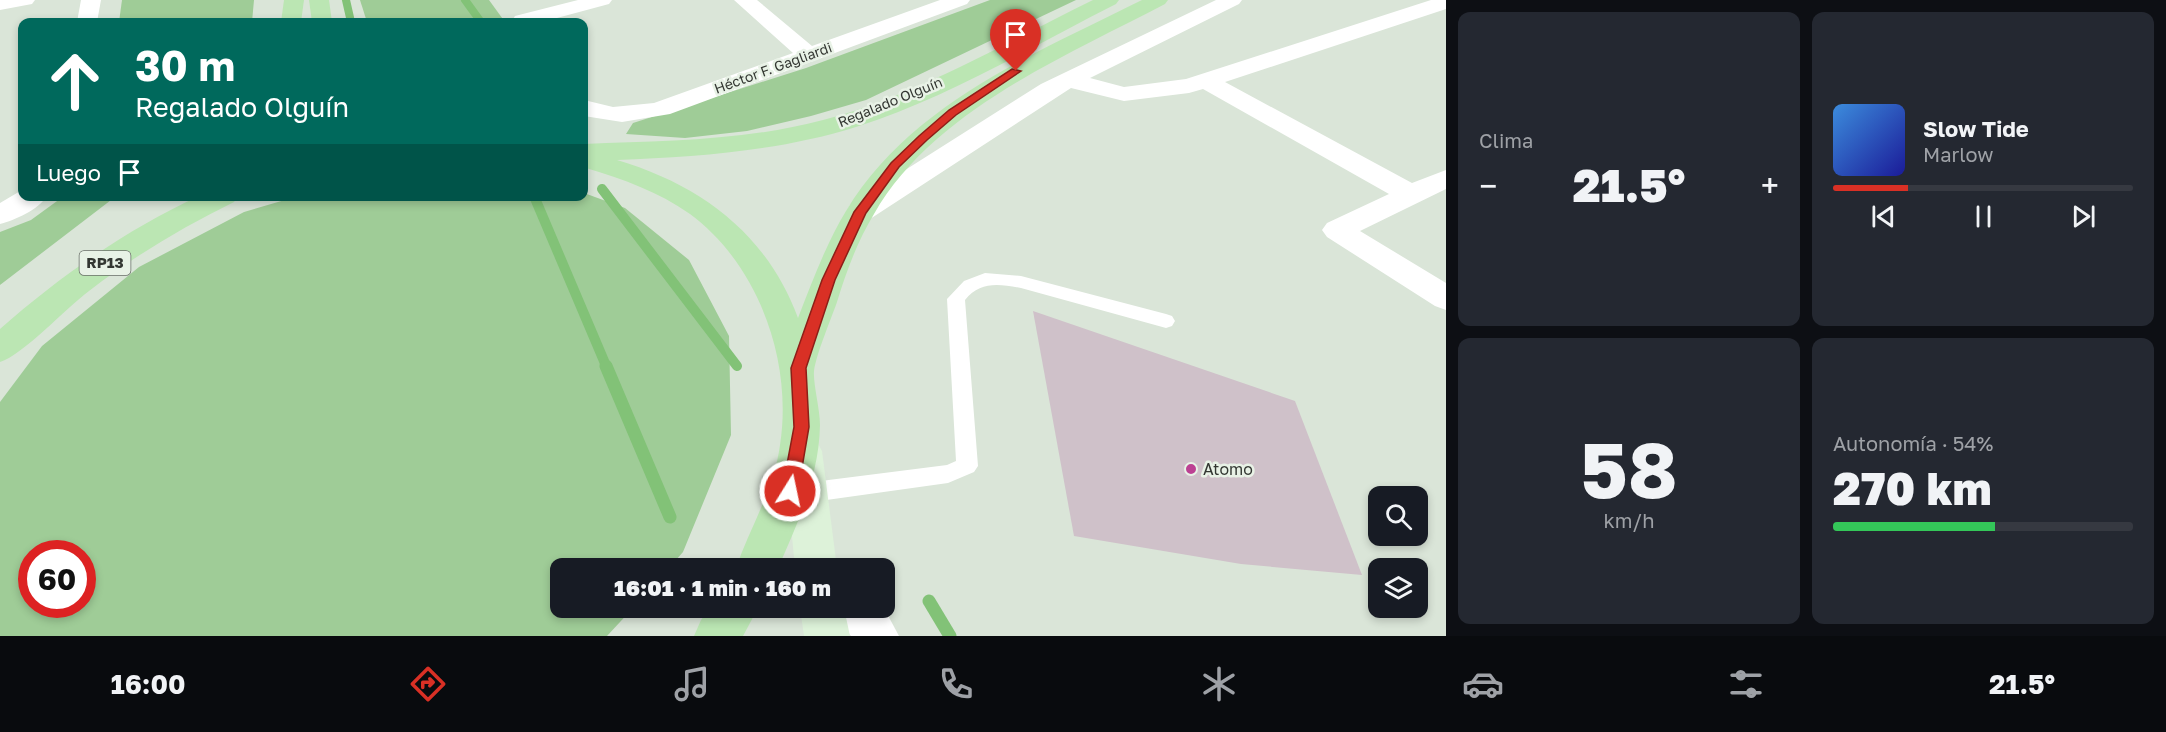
<!DOCTYPE html>
<html lang="es">
<head>
<meta charset="utf-8">
<style>
  :root { --surface:#171b24; --page:#242831; --text:#f1f3f6; --muted:#9ea1a6; --line:#363941; --accent:#d93025 }
  body { margin:0; font-family:"Golos Text",sans-serif; background:var(--page); color:var(--text); height:100vh; display:flex; flex-direction:column; font-size:22px; white-space:nowrap }
  * { box-sizing:border-box; margin:0 }
  p { font-size:20px; color:var(--muted) }
  .icon { flex:none; width:33px; height:33px; fill:none; stroke:currentColor; stroke-width:2; stroke-linecap:round; stroke-linejoin:round }
  .map { position:relative; flex:1; overflow:hidden }
  .drawer { display:flex; flex-direction:column; gap:12px; padding:12px; background:#0d0f14; width:720px }
  .drawer>* { flex:none }
  .top-card { position:absolute; left:18px; top:18px; width:570px; height:183px; border-radius:12px; box-shadow:0 3px 9px #0003; background:#00695c; color:#fff; overflow:hidden }
  .tools { position:absolute; left:1368px; top:486px; display:grid; gap:12px }
  .tools a { display:grid; place-items:center; width:60px; height:60px; border-radius:12px; background:var(--surface); box-shadow:0 3px 9px #0003; font-size:30px }
  .speed { position:absolute; left:18px; top:540px; display:flex; gap:12px; font-size:30px; font-weight:700; text-align:center }
  .speed>* { display:grid; place-content:center; width:78px; height:78px; border-radius:50%; background:var(--surface); box-shadow:0 3px 9px #0003; line-height:1 }
  .speed .limit { border:9px solid #d22; background:#fff; color:#111 }
  .pin { position:absolute; display:grid; place-items:center; width:51px; height:51px; color:#fff; margin:-62px -26px; border-radius:50% 50% 50% 0; rotate:-45deg; box-shadow:0 0 6px #0007 }
  .pin .icon { rotate:45deg }
  .me { position:absolute; width:66px; margin:-33px; rotate:10deg; stroke-linejoin:round; filter:drop-shadow(0 0 4px #0008) }
  .turn { display:flex; align-items:center; gap:21px; height:126px; padding:0 18px; font-size:27px }
  .turn .icon { width:78px; height:78px; stroke-width:2.5 }
  .turn b { display:block; font-size:42px; line-height:51px }
  .then { display:flex; align-items:center; height:57px; padding:0 18px; background:#0003; gap:12px; font-size:22px }
  .big { font-size:45px; font-weight:800; line-height:1.1 }
  .drawer .card { flex:1; display:flex; flex-direction:column; justify-content:center; gap:9px; min-width:0; padding:0 21px; border-radius:12px; background:var(--page) }
  .drawer .dial { align-items:center; gap:0 }
  .dial b { font-size:78px; line-height:1 }
  .song { display:flex; align-items:center; gap:18px }
  .cover { width:72px; height:72px; border-radius:9px; background:linear-gradient(135deg,hsl(210 70% 55%),hsl(240 70% 35%)) }
  .played { height:6px; border-radius:3px; background:linear-gradient(90deg,var(--accent) 25%,var(--line) 25%) }
  .keys { display:flex; justify-content:space-around; direction:ltr }
  .heat { display:flex; justify-content:space-between; align-items:center; font-size:33px; direction:ltr }
  .charge { height:9px; border-radius:4px; background:linear-gradient(90deg,#34c759 54%,var(--line) 0) }
  .drawer .tiles { flex:1; display:grid; gap:12px; grid-template-columns:repeat(2,1fr) }
  .trip { position:absolute; left:550px; top:558px; width:345px; height:60px; border-radius:12px; background:var(--surface); box-shadow:0 3px 9px #0003; font-weight:800; line-height:60px; text-align:center }
  .tab-bar { display:flex; height:96px; justify-content:space-around; align-items:center; background:#090b0e; color:var(--muted) }
  .tab-bar .icon { width:42px; height:42px }
  .tab-bar .current { color:var(--accent) }
  .tab-bar b { font-size:27px; color:var(--text) }
  main { display:flex; flex:1; min-height:0 }
  .map>svg:first-child { display:block }
</style>
</head>
<body>
<main>
<div class="map">
<svg width="1446" height="636" viewBox="0 0 1446 636">
  <rect width="100%" height="100%" fill="#dae5d8"/>
  <g fill="#9fcc97" fill-rule="evenodd">
    <path d="M 122,0 L 254,0 L 252,22 L 119,22 Z"/>
    <path d="M 360,0 L 489,0 L 505,22 L 367,22 Z"/>
    <path d="M 990,0 L 1076,0 L 866,100 L 811,116 L 747,131 L 685,138 L 626,134 L 633,123 L 806,68 Z"/>
    <path d="M 584,193 L 625,208 L 689,260 L 729,336 L 731,435 L 683,552 L 669,568 L 561,568 L 561,608 L 633,608 L 607,636 L 0,636 L 0,402 L 42,346 L 139,267 L 244,212 L 295,197 L 584,196 ZM 32,554 L 82,554 L 82,604 L 32,604 Z"/>
    <path d="M 64,196 L 115,197 L 0,285 L 0,232 L 31,220 Z"/>
  </g>
  <g fill="none" stroke-linecap="round" stroke-linejoin="round">
    <g stroke="#82c277" stroke-width="8">
      <path d="M 346,0 L 351,22"/>
      <path d="M 465,0 L 481,22"/>
    </g>
    <g stroke="#82c277" stroke-width="10">
      <path d="M 602,189 L 737,366"/>
      <path d="M 534,196 L 607,368"/>
    </g>
    <g stroke="#82c277" stroke-width="13">
      <path d="M 606,366 L 670,517"/>
      <path d="M 929,601 L 950,636"/>
    </g>
  </g>
  <path fill="#cfc1c9" d="M 1033,311 L 1295,401 L 1362,575 L 1241,564 L 1074,536 Z"/>
  <g fill="none" stroke-linecap="round" stroke-linejoin="round">
    <path fill="#fff" fill-rule="evenodd" d="M 985,273 L 1021,276 L 1166,314 L 1172,316 L 1175,321 L 1172,326 L 1166,328 L 1021,288 C 999,284 980,281 965,300 L 978,466 L 974,472 L 948,483 L 805,503 L 797,500 L 794,493 L 797,486 L 805,483 L 947,465 L 956,461 L 947,299 L 964,281 Z"/>
    <g fill="#fff" fill-rule="evenodd">
      <path d="M 0,0 L 35,0 L 32,4 L 0,10 Z"/>
      <path d="M 81,0 L 101,0 L 97,22 L 77,22 Z"/>
      <path d="M 578,0 L 612,0 L 609,4 L 542,22 L 512,21 L 515,16 Z"/>
      <path d="M 734,0 L 757,0 L 812,46 L 940,0 L 970,0 L 967,4 L 670,114 L 622,122 L 584,116 L 584,100 L 613,107 L 654,103 L 793,53 Z"/>
      <path d="M 1216,0 L 1242,0 L 1239,4 L 1090,78 L 1124,87 L 1186,79 L 1431,0 L 1446,0 L 1446,9 L 1225,82 L 1412,183 L 1446,170 L 1446,189 L 1360,231 L 1446,283 L 1446,310 L 1435,306 L 1327,237 L 1322,230 L 1327,223 L 1389,194 L 1203,89 L 1189,93 L 1124,101 L 1071,88 L 870,219 L 860,221 L 850,219 L 846,212 L 850,205 L 1041,84 Z"/>
      <path d="M 22,190 L 22,196 L 47,196 C 38,210 15,220 0,224 L 0,203 Z"/>
      <path d="M 833,608 L 884,608 L 899,636 L 851,636 L 839,623 Z"/>
    </g>
    <g fill="#ddf2d9" fill-rule="evenodd">
      <path d="M 803,435 L 816,440 L 822,451 L 837,568 L 795,568 L 784,451 L 790,440 Z"/>
      <path d="M 800,608 L 844,608 L 850,636 L 804,636 Z"/>
    </g>
    <g fill="#bbe6b3" fill-rule="evenodd">
      <path d="M 284,0 L 304,0 L 301,22 L 281,22 Z"/>
      <path d="M 309,0 L 329,0 L 332,22 L 312,22 Z"/>
      <path d="M 1093,0 L 1119,0 L 1116,4 C 1031,47 947,98 856,127 C 779,151 698,157 617,160 C 701,185 767,234 798,318 C 812,282 826,244 846,211 C 910,104 1036,53 1142,0 L 1168,0 L 1165,4 C 1064,57 933,111 874,214 C 858,240 846,272 837,302 C 831,319 816,355 814,371 C 813,384 820,409 820,425 C 819,476 798,523 778,568 L 736,568 C 750,527 774,490 780,445 C 793,362 759,265 690,214 C 659,192 623,179 586,168 L 584,163 L 584,144 C 664,141 744,141 823,120 C 913,97 1009,41 1093,0 Z"/>
      <path d="M 199,196 L 238,196 L 234,202 C 183,227 134,256 89,291 C 66,308 23,355 0,362 L 0,329 C 60,276 126,230 199,196 Z"/>
      <path d="M 710,608 L 758,608 L 743,636 L 694,636 L 701,620 Z"/>
    </g>
  </g>
  <path fill="#d93025" stroke="#8d1f18" stroke-width="1.5" d="M 1012,69 L 1021,71 L 956,115 L 927,140 L 899,167 L 866,213 L 835,280 L 806,368 L 809,427 L 798,491 L 796,497 L 790,499 L 784,497 L 782,491 L 794,427 L 791,368 L 822,280 L 854,212 L 891,163 L 919,136 L 949,110 Z"/>
  <circle fill="#bc4193" stroke="#e8f2e6" stroke-width="2" cx="1191" cy="469" r="6"/>
  <g text-anchor="middle" stroke-width="5" stroke-linejoin="round" paint-order="stroke">
    <g font-size="14" fill="#333732" stroke="#e8f2e6">
      <text transform="translate(773 68) rotate(-20)" y="5">Héctor F. Gagliardi</text>
      <text transform="translate(890 102) rotate(-22)" y="5">Regalado Olguín</text>
    </g>
    <rect fill="#e8f2e6" stroke="#696f68" stroke-width="1.5" x="79.5" y="251" width="51" height="24" rx="4.5"/>
    <g font-size="15" font-weight="bold" fill="#333732">
      <text x="105" y="268">RP13</text>
    </g>
    <g font-size="16" fill="#333732" stroke="#e8f2e6" text-anchor="start">
      <text x="1203" y="475">Atomo</text>
    </g>
  </g>
</svg>
<div class="tools">
<a><svg class="icon" aria-label="search" viewBox="0 0 24 24"><circle cx="10" cy="10" r="6"/><path d="M15 15l6 6"/></svg></a>
<a><svg class="icon" aria-label="layers" viewBox="0 0 24 24"><path d="M12 4l9 5-9 5-9-5zM3 14l9 5 9-5"/></svg></a>
</div>
<div class="speed"><div class="limit">60</div></div>
<div class="pin" style="left:1016px;top:71px;background:#d93025"><svg class="icon" aria-label="arrive" viewBox="0 0 24 24"><path d="M6 21V4h12l-3 4 3 4H6"/></svg></div>
<svg class="me" style="left:790px;top:491px" viewBox="-20 -20 40 40"><circle r="17" fill="#d93025" stroke="#fff" stroke-width="3"/><path d="M0-11L8 9 0 5-8 9z" fill="#fff"/></svg>
<div class="trip">16:01 · 1 min · 160 m</div>
<div class="top-card">
<div class="turn"><svg class="icon" aria-label="ahead" viewBox="0 0 24 24"><path d="M12 20V5M6 11l6-6 6 6"/></svg><div><b>30 m</b>Regalado Olguín</div></div>
<div class="then">Luego<svg class="icon" aria-label="arrive" viewBox="0 0 24 24"><path d="M6 21V4h12l-3 4 3 4H6"/></svg></div>
</div>
</div>
<section class="drawer">
<div class="tiles">
<div class="card"><p>Clima</p>
<div class="heat"><a>−</a><b class="big">21.5°</b><a>+</a></div>
</div>
<div class="card">
<div class="song"><i class="cover"></i><div><b>Slow Tide</b><p>Marlow</p></div></div>
<div class="played"></div>
<div class="keys"><svg class="icon" aria-label="previous" viewBox="0 0 24 24"><path d="M18 5L8 12l10 7zM5 5v14"/></svg><svg class="icon" aria-label="pause" viewBox="0 0 24 24"><path d="M8 5v14M16 5v14"/></svg><svg class="icon" aria-label="next" viewBox="0 0 24 24"><path d="M6 5l10 7-10 7zM19 5v14"/></svg></div>
</div>
<div class="card dial"><b>58</b><p>km/h</p></div>
<div class="card"><p>Autonomía · 54%</p><b class="big">270 km</b><div class="charge"></div></div>
</div>
</section>
</main>
<nav class="tab-bar">
<b>16:00</b>
<svg class="icon current" aria-label="directions" viewBox="0 0 24 24"><path d="M12 3l9 9-9 9-9-9zM9 14v-3h6M13 9l2 2-2 2"/></svg>
<svg class="icon" aria-label="music" viewBox="0 0 24 24"><path d="M9 18V5l10-2v13"/><circle cx="6" cy="18" r="3"/><circle cx="16" cy="16" r="3"/></svg>
<svg class="icon" aria-label="phone" viewBox="0 0 24 24"><path d="M5 4h4l2 5-3 2q2 4 5 5l2-3 5 2v4C11 20 4 13 5 4z"/></svg>
<svg class="icon" aria-label="climate" viewBox="0 0 24 24"><path d="M12 3v18M4 7l16 10M4 17L20 7"/></svg>
<svg class="icon" aria-label="car" viewBox="0 0 24 24"><path d="M5 17H2v-5l4-1 3-4h7l3 4 3 1v5h-3M9 17h6M6 11h13"/><circle cx="7" cy="17" r="2"/><circle cx="17" cy="17" r="2"/></svg>
<svg class="icon" aria-label="filters" viewBox="0 0 24 24"><path d="M4 7h16M4 17h16"/><circle cx="9" cy="7" r="2"/><circle cx="15" cy="17" r="2"/></svg>
<b>21.5°</b>
</nav>
</body>
</html>
